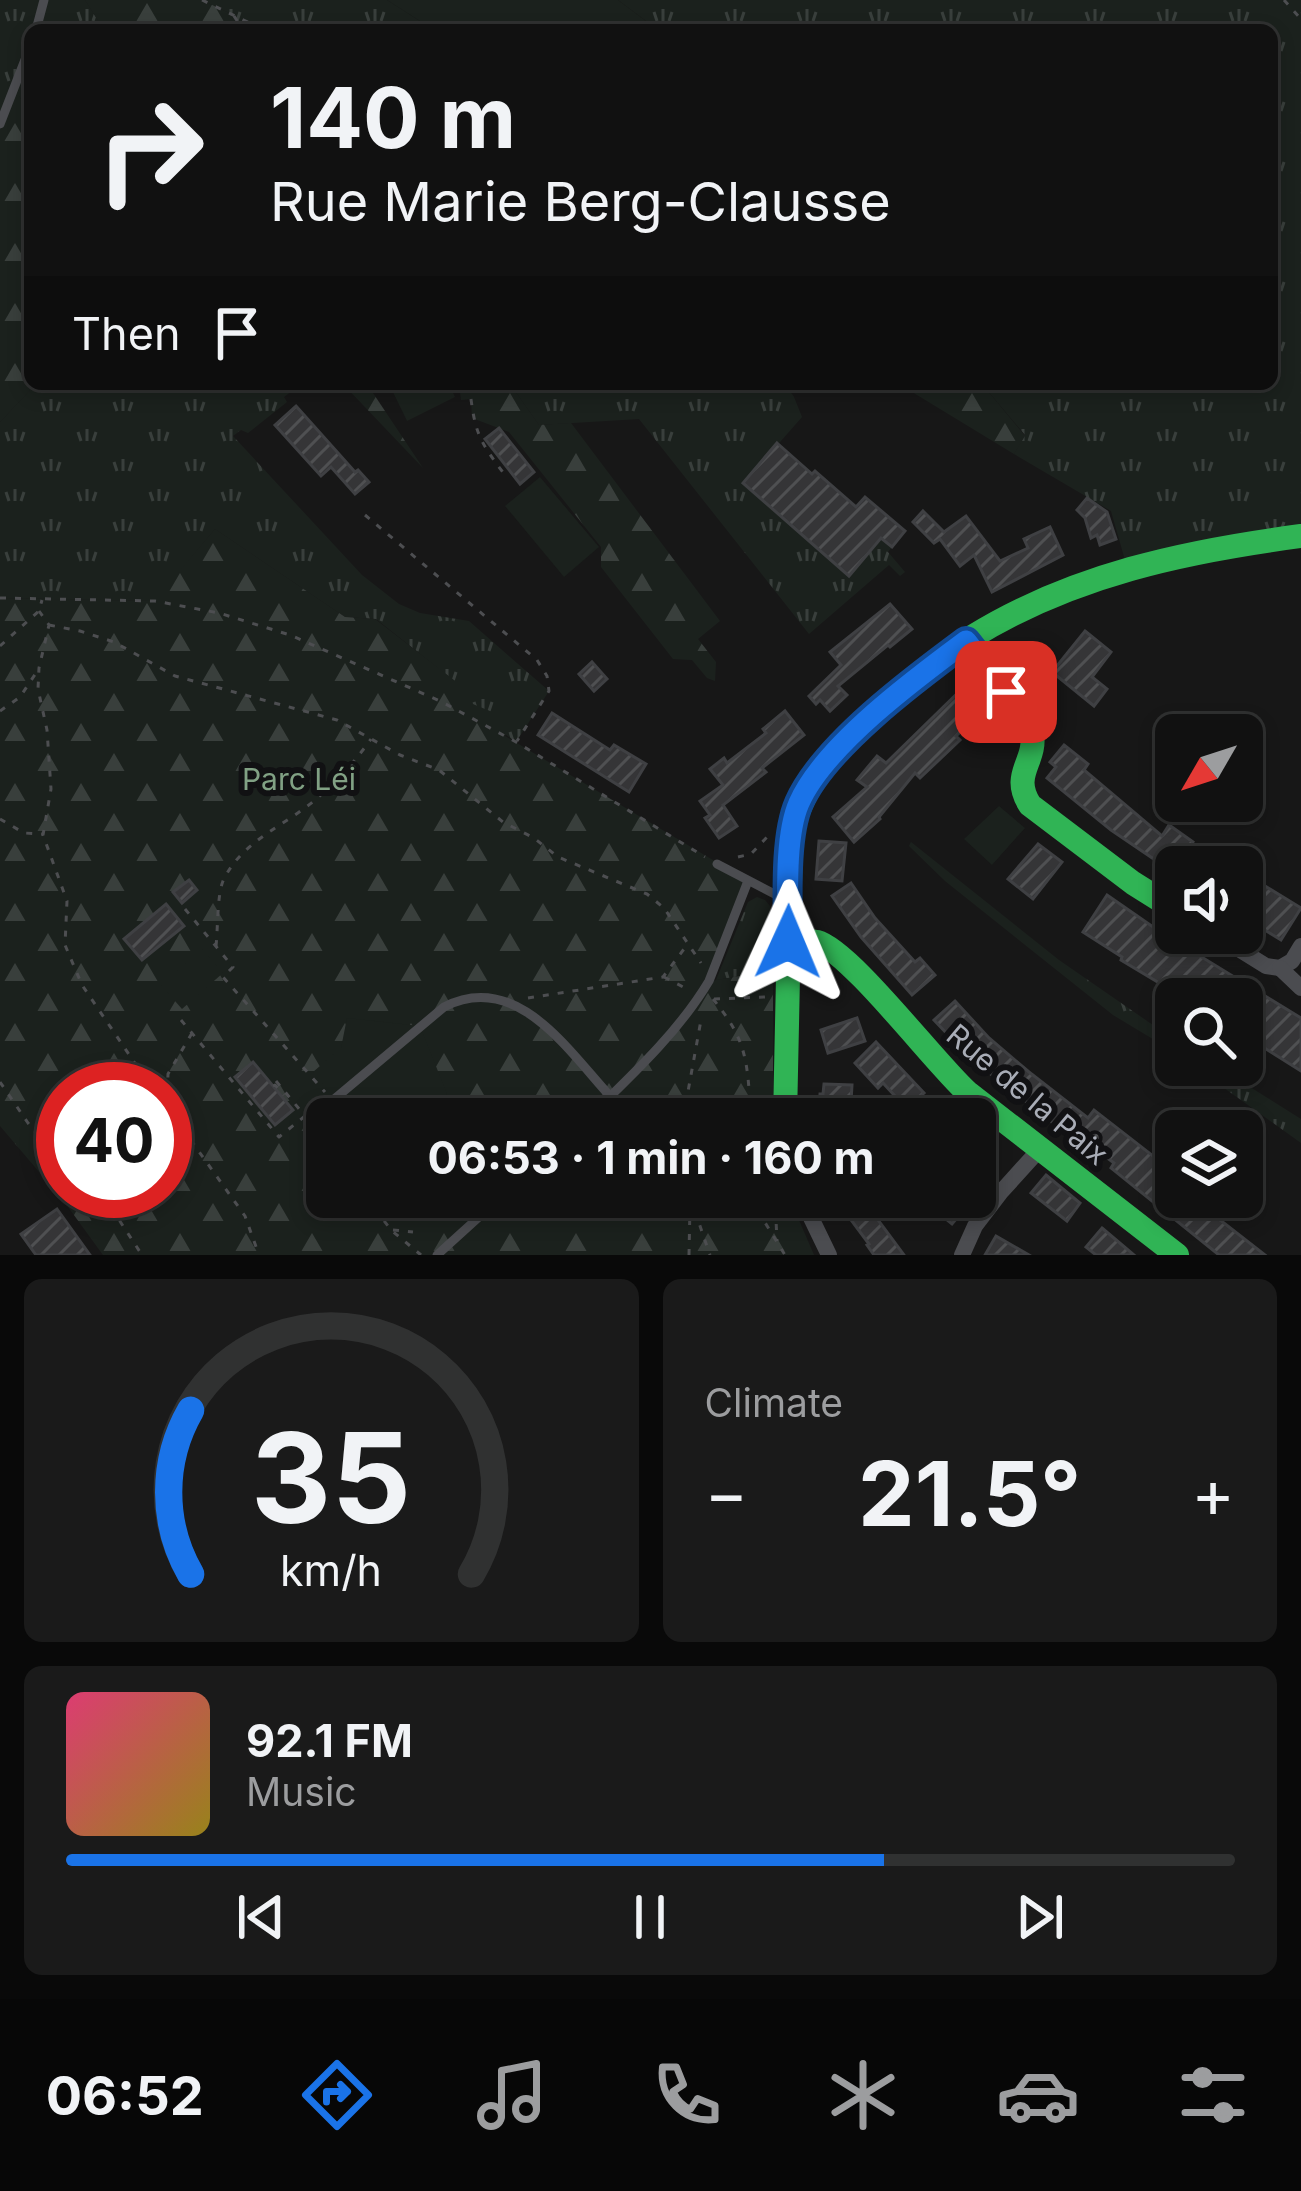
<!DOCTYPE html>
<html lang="en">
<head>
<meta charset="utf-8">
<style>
  :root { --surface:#111; --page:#1a1a1a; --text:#f1f3f6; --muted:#9c9d9f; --line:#303131; --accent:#1a73e8 }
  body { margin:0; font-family:Inter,sans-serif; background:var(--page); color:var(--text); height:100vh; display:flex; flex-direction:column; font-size:45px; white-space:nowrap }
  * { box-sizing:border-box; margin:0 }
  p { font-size:39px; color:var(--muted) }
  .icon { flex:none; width:66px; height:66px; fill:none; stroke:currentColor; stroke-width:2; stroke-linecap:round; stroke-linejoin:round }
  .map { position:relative; height:1255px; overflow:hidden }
  .details { display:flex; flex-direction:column; gap:24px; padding:24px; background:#090909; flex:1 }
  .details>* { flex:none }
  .banner { position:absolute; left:24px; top:24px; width:1254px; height:366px; border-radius:18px; box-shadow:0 6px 18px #0003,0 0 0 3px var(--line); background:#111; color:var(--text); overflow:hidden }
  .needle { width:78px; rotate:231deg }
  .tools { position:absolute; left:1155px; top:714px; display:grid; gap:24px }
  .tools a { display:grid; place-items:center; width:108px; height:108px; border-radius:18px; background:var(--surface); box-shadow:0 6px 18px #0003,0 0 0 3px var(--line); font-size:60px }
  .speed { position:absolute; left:36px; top:1062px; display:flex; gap:24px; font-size:60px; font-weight:700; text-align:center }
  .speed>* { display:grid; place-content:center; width:156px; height:156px; border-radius:50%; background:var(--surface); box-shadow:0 6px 18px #0003,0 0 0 3px var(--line); line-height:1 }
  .speed .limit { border:18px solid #d22; background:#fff; color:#111 }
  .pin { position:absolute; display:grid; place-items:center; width:102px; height:102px; color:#fff; margin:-51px; border-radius:24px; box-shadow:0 6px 18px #0006 }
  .me { position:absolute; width:132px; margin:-66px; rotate:1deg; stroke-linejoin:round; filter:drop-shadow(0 0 9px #0008) }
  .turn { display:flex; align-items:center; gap:42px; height:252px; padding:0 48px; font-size:54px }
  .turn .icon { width:156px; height:156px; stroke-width:2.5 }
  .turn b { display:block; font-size:84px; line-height:102px }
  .then { display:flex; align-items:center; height:114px; padding:0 48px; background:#0003; gap:24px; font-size:45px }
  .big { font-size:90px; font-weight:700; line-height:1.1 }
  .details .tile { flex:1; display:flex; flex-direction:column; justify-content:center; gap:18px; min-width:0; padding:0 42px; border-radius:18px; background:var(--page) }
  .details .dial { align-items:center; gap:0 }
  .dial svg { height:312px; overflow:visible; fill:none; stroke:var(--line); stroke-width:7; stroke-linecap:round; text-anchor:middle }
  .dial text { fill:var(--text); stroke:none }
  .song { display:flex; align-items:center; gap:36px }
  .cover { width:144px; height:144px; border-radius:18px; background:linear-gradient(135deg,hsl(340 70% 55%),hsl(50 70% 35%)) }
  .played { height:12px; border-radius:6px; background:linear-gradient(90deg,var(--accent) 70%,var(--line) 70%) }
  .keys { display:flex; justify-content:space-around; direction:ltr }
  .heat { display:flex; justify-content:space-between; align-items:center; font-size:66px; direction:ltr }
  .details .tiles { flex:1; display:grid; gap:24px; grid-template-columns:1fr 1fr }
  .tile:last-child { grid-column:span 2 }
  .trip { position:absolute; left:306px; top:1098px; width:690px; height:120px; border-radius:18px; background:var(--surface); box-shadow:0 6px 18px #0003,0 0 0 3px var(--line); font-weight:700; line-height:120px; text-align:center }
  .tabs { display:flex; height:192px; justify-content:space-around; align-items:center; background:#070707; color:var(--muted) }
  .tabs .icon { width:84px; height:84px }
  .tabs .active { color:var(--accent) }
  .tabs b { font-size:54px; color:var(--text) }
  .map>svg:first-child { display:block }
</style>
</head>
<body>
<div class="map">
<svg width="1301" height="1255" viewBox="0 0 1301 1255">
  <defs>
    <pattern id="grass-tufts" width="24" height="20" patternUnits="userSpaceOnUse" patternTransform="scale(3)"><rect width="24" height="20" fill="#1b211d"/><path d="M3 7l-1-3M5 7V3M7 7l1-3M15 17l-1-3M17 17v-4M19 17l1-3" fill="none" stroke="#393f3c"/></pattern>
    <pattern id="forest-firs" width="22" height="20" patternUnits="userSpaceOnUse" patternTransform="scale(3)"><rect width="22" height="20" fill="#1b211d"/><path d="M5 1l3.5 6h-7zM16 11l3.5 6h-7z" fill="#393f3c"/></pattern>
    <pattern id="building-hatch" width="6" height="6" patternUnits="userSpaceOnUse" patternTransform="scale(3)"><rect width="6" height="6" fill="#353537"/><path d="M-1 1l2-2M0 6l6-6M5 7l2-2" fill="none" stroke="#4f5052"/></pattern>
  </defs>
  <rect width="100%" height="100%" fill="#171717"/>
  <g fill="url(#grass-tufts)">
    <path d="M 0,0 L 85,0 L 104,30 L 30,30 L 30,112 L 19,96 L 0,124 Z"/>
    <path d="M 202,0 L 387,0 L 434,30 L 243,30 L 233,15 Z"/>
    <path d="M 618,0 L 1301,0 L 1301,536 L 1127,567 L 1111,511 L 1014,454 L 1025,435 L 982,384 L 1272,384 L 1272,30 L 658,30 Z"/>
    <path d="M 36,384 L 301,384 L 284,397 L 287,402 L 248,433 L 241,430 L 233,436 L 362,575 L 399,604 L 420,613 L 469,621 L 549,691 L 516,742 L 449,694 L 462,687 L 376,619 L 345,617 L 215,529 L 155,601 L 0,598 L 0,422 Z"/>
    <path d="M 510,384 L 785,384 L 794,397 L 802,417 L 743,484 L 848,575 L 881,538 L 892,547 L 888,552 L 905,572 L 900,576 L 889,565 L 809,634 L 639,419 L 539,425 Z"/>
    <path d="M 911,842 L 1059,960 L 1176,1041 L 1176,1053 L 1113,1015 L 945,881 L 909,846 Z"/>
    <path d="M 757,897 L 765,900 L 770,906 L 770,945 L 755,946 L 756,960 L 769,960 L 770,971 L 716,980 L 748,902 Z"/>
    <path d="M 1192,1065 L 1215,1065 L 1301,1119 L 1301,1143 Z"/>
  </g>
  <g fill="url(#forest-firs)" fill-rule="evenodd">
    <path d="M 85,0 L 202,0 L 233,15 L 243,30 L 104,30 Z"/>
    <path d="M 12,92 L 19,96 L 30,112 L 30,384 L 36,384 L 0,422 L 0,124 Z"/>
    <path d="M 343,384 L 367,384 L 423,468 Z"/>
    <path d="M 459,384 L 510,384 L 539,425 L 571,423 L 720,621 L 698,639 L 716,662 L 715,681 L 707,678 L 692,660 L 673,659 L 601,567 L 601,547 L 509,432 L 472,418 L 471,399 L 461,400 Z"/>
    <path d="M 899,384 L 982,384 L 1025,436 L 1014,454 Z"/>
    <path d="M 215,529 L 345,617 L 375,619 L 463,687 L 451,695 L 502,716 L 509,728 L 505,736 L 748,881 L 711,981 L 757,973 L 773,974 L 773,1119 L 327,1119 L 327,1197 L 789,1197 L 814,1255 L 103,1255 L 63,1200 L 0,1126 L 0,598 L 154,601 ZM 63,1089 L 165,1089 L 165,1191 L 63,1191 Z"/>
  </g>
  <g fill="#1b211d">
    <path d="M 387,0 L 618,0 L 658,30 L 434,30 Z"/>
    <path d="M 389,384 L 449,384 L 455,397 L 407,421 Z"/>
    <path d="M 540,477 L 599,547 L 564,577 L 505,506 Z"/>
    <path d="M 999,806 L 1025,828 L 992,865 L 964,839 Z"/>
    <path d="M 202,949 L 223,973 L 182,1009 L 161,985 Z"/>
    <path d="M 347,1018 L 420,1026 L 447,1094 L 441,1119 L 352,1119 L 313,1072 L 341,1048 Z"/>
    <path d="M 327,1154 L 327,1197 L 353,1197 L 355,1204 L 327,1213 L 310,1160 Z"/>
  </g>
  <g fill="url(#building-hatch)" stroke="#3f4043" stroke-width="3">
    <path d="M 296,406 L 355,472 L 358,470 L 369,482 L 355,494 L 331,467 L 321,476 L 275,425 Z"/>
    <path d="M 499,428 L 534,472 L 520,484 L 485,439 Z"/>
    <path d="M 777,443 L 812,474 L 815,471 L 856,507 L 865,497 L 905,531 L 892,547 L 881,538 L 849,576 L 743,483 Z"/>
    <path d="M 1087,498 L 1107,512 L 1116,539 L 1100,545 L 1097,535 L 1091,538 L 1085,518 L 1077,510 Z"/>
    <path d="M 923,511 L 944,532 L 966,516 L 1000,561 L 1028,548 L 1024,539 L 1050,527 L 1063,555 L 992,592 L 974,555 L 960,566 L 940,539 L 934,543 L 913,522 Z"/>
    <path d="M 890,604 L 912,629 L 890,647 L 888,645 L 838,686 L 847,695 L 830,711 L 820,700 L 816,704 L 809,696 L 841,665 L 830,652 Z"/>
    <path d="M 1085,631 L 1111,652 L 1092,677 L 1107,689 L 1094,706 L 1052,672 Z"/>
    <path d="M 592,662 L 607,679 L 594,691 L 579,674 Z"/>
    <path d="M 968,683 L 989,706 L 956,736 L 960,740 L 920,778 L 915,773 L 879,817 L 880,819 L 854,842 L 833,817 L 867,787 L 857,780 L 877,756 L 886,763 Z"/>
    <path d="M 785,711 L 804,735 L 762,768 L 766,772 L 723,805 L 737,826 L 719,838 L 705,818 L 710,815 L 700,801 L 723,785 L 710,769 L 724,758 L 727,763 L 766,733 L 763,729 Z"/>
    <path d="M 552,713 L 610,750 L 614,745 L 646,764 L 629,792 L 538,735 Z"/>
    <path d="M 1252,736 L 1258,740 L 1258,746 L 1242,782 L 1242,737 Z"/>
    <path d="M 1064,745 L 1088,764 L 1084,770 L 1162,836 L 1169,825 L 1193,842 L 1190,847 L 1221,867 L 1176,867 L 1173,872 L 1111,830 L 1047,778 L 1056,767 L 1050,762 Z"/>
    <path d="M 819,841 L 846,843 L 842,881 L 816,879 Z"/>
    <path d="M 1038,844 L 1062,862 L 1033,899 L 1008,879 Z"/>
    <path d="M 1242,872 L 1301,908 L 1281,940 L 1242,916 Z"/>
    <path d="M 189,880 L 197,890 L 182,903 L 173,892 Z"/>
    <path d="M 851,883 L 875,918 L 915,962 L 920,958 L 935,975 L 912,995 L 861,937 L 832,896 Z"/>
    <path d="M 1107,895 L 1156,929 L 1301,1018 L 1301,1071 L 1242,1034 L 1242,1027 L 1260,999 L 1186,999 L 1121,960 L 1122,957 L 1083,932 Z"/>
    <path d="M 166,904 L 184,926 L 142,960 L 124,939 Z"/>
    <path d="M 955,1001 L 989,1038 L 1029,1072 L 1088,1118 L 1094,1110 L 1166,1166 L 1164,1169 L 1176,1179 L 1176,1197 L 1198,1197 L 1209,1206 L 1206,1209 L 1265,1255 L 1219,1255 L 1111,1168 L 1114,1163 L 1061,1123 L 1058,1127 L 969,1057 L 934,1020 Z"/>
    <path d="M 857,1018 L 865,1041 L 828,1053 L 821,1030 Z"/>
    <path d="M 876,1042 L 924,1093 L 907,1109 L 883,1083 L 878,1088 L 855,1063 Z"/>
    <path d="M 253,1062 L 293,1110 L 275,1125 L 235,1077 Z"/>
    <path d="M 824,1084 L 852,1085 L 850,1119 L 818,1119 L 820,1094 L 823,1094 Z"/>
    <path d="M 1046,1175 L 1080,1203 L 1067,1221 L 1031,1193 Z"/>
    <path d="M 834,1197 L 861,1197 L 904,1255 L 874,1255 L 867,1245 L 869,1244 Z"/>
    <path d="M 946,1197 L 975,1197 L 952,1224 L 935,1210 Z"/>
    <path d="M 57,1209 L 90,1255 L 36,1255 L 21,1234 Z"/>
    <path d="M 1102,1228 L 1115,1239 L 1134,1255 L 1096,1255 L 1086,1247 Z"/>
    <path d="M 996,1236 L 1029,1255 L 985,1255 Z"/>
  </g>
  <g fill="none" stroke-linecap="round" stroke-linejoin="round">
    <g stroke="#4d4e51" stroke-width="3" stroke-dasharray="6 9" stroke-linecap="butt">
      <path d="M 202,0 L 264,30"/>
      <path d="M 1284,0 L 1301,19"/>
      <path d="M 234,16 L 243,30"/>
      <path d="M 469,384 C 475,431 476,437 505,475"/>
      <path d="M 365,515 L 537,660 L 547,676 L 549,691 L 517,741"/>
      <path d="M 0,598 L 155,601 L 219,613 L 290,635 L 440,701 L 516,742 L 705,857"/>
      <path d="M 39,611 L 49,625 L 39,668 L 38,689 L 47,730 L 51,789 L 43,835 L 67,901 L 65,945 L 82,985 L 147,1081 L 156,1089"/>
      <path d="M 49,625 L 80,631 L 114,642 L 175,676 L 337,720 L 400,755 L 439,770 L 503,822 L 534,838 L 558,857 L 647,894 L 664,908 L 701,963"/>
      <path d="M 0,646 L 39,611 L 42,600"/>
      <path d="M 0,711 L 20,697 L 38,670"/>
      <path d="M 0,819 L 24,833 L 42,834"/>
      <path d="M 738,857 L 751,854 L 768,836"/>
      <path d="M 185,909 L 233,967 L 223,977 L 325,1092"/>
      <path d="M 216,946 C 218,928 217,896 223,881 C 241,842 282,827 314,801 C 336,782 354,763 371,739"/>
      <path d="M 664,977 L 687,989"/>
      <path d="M 528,998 L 663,977 L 687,945"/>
      <path d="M 713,999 C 739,1031 746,1049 749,1089 C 750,1101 751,1108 748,1119"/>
      <path d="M 714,999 L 765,997"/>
      <path d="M 181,1020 L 279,1137 L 305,1116 L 315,1128 L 325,1155"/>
      <path d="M 192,1033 L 168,1074 L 167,1098 L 180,1125 L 245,1216 L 259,1255"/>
      <path d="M 276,1081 L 305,1116 L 317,1106"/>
      <path d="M 0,1082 L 28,1123 L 63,1165"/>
      <path d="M 273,1086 L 275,1085 L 284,1095"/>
      <path d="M 683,1119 L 701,1020"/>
      <path d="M 87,1191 L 110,1206 L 142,1255"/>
      <path d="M 366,1197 L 391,1230 L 421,1255"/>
      <path d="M 690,1197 L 710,1255"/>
      <path d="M 752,1197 L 753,1203 L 785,1255"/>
      <path d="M 764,1197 L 776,1220 L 777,1241"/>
      <path d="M 393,1230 L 413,1232"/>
      <path d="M 689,1255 L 690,1205"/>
    </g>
    <g stroke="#4b4c50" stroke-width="9">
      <path d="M 36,30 L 44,0"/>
      <path d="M 0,124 L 30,47"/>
      <path d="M 717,864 L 788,901"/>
      <path d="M 332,1101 L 444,1007 C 516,970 567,1049 610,1096"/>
      <path d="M 587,1119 C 630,1077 678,1033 709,981 L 748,881"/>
      <path d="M 437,1255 L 501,1197"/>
    </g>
    <g stroke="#4b4c50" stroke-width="16">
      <path d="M 1213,933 L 1266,966 L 1280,968 L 1292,961 L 1301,946"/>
      <path d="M 1280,968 L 1301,988"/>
      <path d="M 801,1197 L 829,1255"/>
      <path d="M 962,1255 L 975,1226 L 1001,1192 L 1040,1149"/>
    </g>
    <g stroke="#30b455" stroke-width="24">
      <path d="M 966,641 C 982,661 1028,710 1032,733 C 1037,762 1010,774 1030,805 L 1133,883 L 1176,910"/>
      <path d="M 788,942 C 796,942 809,940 817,942 C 849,950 935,1063 967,1092 L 1177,1255"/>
      <path d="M 785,1119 L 791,835 C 804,780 837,747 878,711 C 908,685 938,658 972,637 C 1072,575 1186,551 1301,536"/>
    </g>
  </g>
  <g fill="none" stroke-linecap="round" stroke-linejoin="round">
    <defs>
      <path id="route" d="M 788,942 C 788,903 784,837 799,803 C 824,746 916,678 966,641 L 1006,692"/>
    </defs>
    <use href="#route" stroke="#114b97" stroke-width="30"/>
    <use href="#route" stroke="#1a73e8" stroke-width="21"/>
  </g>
  <g text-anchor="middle" stroke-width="12" stroke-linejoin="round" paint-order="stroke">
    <g font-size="30" fill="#81a184" stroke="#111113">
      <text x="299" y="790">Parc Léi</text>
    </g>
    <g font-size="30" fill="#a9adb7" stroke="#111113">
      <text transform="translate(1027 1095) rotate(40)" y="10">Rue de la Paix</text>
    </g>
  </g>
</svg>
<div class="tools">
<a><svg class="needle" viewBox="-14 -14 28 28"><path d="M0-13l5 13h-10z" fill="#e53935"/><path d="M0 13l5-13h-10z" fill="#9c9d9f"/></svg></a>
<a><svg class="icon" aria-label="sound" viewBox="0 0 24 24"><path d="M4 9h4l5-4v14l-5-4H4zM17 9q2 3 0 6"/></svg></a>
<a><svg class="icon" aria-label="search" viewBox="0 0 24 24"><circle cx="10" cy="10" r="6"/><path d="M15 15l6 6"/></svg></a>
<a><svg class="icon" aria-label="layers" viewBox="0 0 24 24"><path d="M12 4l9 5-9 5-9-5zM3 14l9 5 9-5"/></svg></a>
</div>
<div class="speed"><div class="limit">40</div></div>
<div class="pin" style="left:1006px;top:692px;background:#d93025"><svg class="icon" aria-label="arrive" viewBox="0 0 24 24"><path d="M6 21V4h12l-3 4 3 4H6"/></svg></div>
<svg class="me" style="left:788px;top:942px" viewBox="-20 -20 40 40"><path d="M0-17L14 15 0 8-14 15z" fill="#1a73e8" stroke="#fff" stroke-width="4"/></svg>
<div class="trip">06:53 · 1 min · 160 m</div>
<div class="banner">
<div class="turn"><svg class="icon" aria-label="right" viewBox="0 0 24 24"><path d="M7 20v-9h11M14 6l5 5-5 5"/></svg><div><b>140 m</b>Rue Marie Berg-Clausse</div></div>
<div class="then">Then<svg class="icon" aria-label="arrive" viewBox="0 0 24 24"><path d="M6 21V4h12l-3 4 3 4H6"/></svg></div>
</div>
</div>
<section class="details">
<div class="tiles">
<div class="tile dial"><svg viewBox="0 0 100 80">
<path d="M14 69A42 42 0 1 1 86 69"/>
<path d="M14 69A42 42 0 0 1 14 27" stroke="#1a73e8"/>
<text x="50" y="56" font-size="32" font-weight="700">35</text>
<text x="50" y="72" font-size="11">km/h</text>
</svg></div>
<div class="tile"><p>Climate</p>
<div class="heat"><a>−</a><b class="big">21.5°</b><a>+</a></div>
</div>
<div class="tile">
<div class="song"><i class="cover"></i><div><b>92.1 FM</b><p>Music</p></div></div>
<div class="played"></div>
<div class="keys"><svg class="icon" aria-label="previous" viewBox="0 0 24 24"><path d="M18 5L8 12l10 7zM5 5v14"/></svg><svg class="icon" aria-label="pause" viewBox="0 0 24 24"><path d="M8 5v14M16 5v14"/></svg><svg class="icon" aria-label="next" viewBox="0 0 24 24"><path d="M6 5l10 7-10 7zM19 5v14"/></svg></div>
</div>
</div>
</section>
<nav class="tabs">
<b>06:52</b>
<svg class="icon active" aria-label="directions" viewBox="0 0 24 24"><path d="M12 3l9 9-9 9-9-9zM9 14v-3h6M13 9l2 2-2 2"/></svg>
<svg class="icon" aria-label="music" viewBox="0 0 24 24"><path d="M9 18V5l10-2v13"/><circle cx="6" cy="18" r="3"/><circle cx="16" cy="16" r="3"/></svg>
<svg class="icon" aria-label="phone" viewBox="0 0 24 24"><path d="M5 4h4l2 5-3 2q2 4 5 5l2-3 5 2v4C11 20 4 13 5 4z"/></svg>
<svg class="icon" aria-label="climate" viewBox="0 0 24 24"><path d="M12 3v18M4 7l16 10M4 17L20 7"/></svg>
<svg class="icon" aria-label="car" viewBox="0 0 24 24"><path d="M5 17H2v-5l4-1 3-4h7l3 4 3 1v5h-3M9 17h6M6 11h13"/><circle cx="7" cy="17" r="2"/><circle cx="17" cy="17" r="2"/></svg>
<svg class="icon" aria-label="filters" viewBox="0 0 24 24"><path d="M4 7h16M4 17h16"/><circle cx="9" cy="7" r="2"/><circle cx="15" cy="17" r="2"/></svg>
</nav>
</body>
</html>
